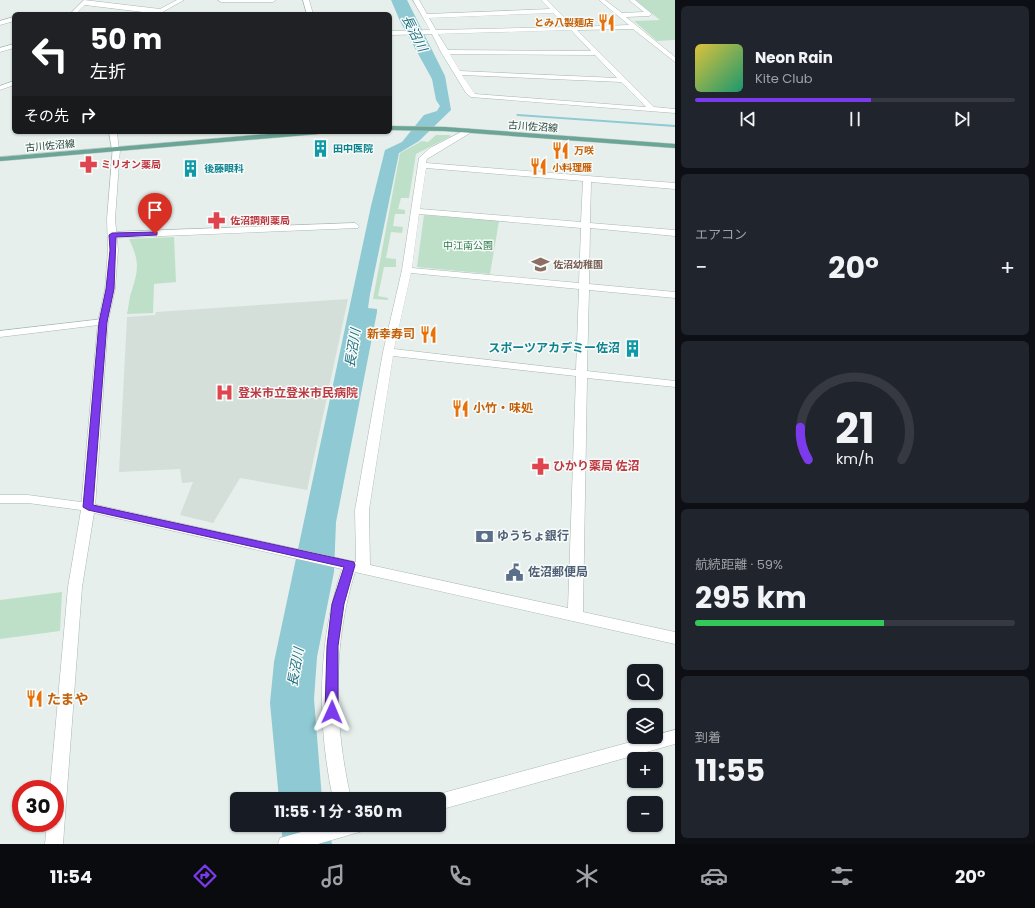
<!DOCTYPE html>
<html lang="ja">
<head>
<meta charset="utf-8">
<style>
  :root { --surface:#171b24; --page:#20242c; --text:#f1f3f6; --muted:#9ea1a6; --line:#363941; --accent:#7c3aed }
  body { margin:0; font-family:Poppins,"Noto Sans JP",sans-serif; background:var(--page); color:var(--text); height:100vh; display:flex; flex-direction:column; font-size:15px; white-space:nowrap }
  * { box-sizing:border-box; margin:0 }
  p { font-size:13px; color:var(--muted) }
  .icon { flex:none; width:22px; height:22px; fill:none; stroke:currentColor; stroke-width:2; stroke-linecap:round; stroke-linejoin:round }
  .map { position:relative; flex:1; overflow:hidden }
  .details { display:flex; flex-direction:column; gap:6px; padding:6px; background:#0d0f14; width:360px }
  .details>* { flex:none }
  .banner { position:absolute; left:12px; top:12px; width:380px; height:122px; border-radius:6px; box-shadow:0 1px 3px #0004; background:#202124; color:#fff; overflow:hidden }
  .buttons { position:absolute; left:627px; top:664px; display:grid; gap:8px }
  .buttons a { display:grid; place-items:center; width:36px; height:36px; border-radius:6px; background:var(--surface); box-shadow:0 1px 3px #0004; font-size:20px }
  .speed { position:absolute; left:12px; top:780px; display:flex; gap:8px; font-size:20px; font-weight:700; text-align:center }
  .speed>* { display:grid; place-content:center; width:52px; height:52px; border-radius:50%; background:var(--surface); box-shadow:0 1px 3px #0004; line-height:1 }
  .speed .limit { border:6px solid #d22; background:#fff; color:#111 }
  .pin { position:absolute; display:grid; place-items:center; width:34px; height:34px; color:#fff; margin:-41px -17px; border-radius:50% 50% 50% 0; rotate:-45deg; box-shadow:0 0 4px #0007 }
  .pin .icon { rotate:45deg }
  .me { position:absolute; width:44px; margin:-22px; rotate:1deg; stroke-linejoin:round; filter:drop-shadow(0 0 3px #0008) }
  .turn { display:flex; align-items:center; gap:14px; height:84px; padding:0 12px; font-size:18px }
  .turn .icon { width:52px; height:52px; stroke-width:2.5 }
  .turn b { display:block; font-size:28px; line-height:34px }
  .then { display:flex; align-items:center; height:38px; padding:0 12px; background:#0003; gap:8px; font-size:15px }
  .big { font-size:30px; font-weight:700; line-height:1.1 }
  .details .card { flex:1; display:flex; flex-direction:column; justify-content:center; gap:6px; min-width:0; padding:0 14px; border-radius:6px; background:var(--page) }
  .details .dial { align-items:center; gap:0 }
  .dial svg { height:104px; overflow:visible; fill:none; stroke:var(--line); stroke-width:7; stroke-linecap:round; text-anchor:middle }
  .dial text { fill:var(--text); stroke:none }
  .song { display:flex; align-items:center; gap:12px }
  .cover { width:48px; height:48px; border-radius:6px; background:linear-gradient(135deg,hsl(50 70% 55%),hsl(160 70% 35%)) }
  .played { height:4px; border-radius:2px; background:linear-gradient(90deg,var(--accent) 55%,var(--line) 55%) }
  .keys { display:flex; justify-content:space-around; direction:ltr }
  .heat { display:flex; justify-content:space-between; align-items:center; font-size:22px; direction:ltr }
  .charge { height:6px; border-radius:3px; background:linear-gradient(90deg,#34c759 59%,var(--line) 0) }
  .trip { position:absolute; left:230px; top:792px; width:216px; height:40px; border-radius:6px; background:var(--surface); box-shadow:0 1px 3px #0004; font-weight:700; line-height:40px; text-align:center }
  .tabs { display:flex; height:64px; justify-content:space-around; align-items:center; background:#090b0e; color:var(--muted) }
  .tabs .icon { width:28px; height:28px }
  .tabs .on { color:var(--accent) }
  .tabs b { font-size:18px; color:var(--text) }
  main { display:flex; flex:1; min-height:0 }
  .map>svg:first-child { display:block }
</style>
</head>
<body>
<main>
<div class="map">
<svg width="675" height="844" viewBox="0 0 675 844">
  <rect width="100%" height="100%" fill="#e6efeb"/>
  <path fill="#d4dfda" d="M 348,299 L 307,490 L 240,478 L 213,523 L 180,515 L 193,482 L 182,483 L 180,469 L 119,472 L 127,317 L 155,315 L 156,312 Z"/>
  <g fill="#bfe0c8">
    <path d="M 635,0 L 675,0 L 675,40 L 657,41 L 634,21 L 660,20 Z"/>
    <path d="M 436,135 L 449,135 L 451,136 L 416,154 L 409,198 L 401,198 L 398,209 L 405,210 L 405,214 L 395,214 L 393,226 L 403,227 L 402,233 L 391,232 L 386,258 L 396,259 L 396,267 L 384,267 L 378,296 L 388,298 L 388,300 L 373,299 L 400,153 L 422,141 L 428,142 Z"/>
    <path d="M 424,215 L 499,221 L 490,274 L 417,267 Z"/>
    <path d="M 174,237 L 176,282 L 154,284 L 153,313 L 127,314 C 129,306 129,297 132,290 C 139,268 139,260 129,239 Z"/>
    <path d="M 62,592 L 60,631 L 0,639 L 0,600 Z"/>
  </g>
  <g fill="#8ec9d4">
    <path d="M 391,0 L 407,0 L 445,76 L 451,110 L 419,141 L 399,153 L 370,294 L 368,308 L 377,309 L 377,312 L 336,522 L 334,572 L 317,657 L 314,699 L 322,799 L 279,799 L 270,703 L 274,662 L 371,206 L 385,150 L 402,142 L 424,115 L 437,111 L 440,106 L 436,100 L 432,79 L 400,21 Z"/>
    <path d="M 281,825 L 328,825 L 332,844 L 283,844 Z"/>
  </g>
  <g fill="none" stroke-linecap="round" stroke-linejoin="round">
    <path fill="#8ec9d4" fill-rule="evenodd" d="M 517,114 L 675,125 L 675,127 L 518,116 L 516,115 Z"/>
    <defs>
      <g id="minor">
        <path d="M 84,0 L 160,9 L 177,0 L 184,0 L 159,14 L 85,5 L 76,14 L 70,14 Z"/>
        <path d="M 218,0 L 276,0 L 273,2 L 221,2 Z"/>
        <path d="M 303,0 L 309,0 L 313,14 L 307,14 Z"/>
        <path d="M 413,0 L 419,0 L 427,14 L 550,9 L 541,0 L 547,0 L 574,27 L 629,25 L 599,0 L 605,0 L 622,13 L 644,12 L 629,0 L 635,0 L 652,14 L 649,16 L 626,17 L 675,57 L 675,62 L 633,29 L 577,30 L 654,107 L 675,109 L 675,113 L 471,97 L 466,93 L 441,52 L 432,34 L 390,35 L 390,31 L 430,30 ZM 553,13 L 567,27 L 436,30 L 429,18 ZM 571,30 L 591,51 L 448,50 L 438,34 ZM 450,54 L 595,55 L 617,78 L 460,71 ZM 462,75 L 621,82 L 646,107 L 475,94 Z"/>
        <path d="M 14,17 L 14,21 L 0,25 L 0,21 Z"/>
        <path d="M 14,44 L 14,48 L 0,52 L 0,48 Z"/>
        <path d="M 14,81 L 14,85 L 0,90 L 0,86 Z"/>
        <path d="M 467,129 L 470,129 L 470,133 L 427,159 L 426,163 L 675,183 L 675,189 L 591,182 L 590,223 L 675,230 L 675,236 L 590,228 L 589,284 L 675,292 L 675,298 L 589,290 L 587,371 L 675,381 L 675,387 L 587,378 L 583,612 L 675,632 L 675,644 L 355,572 C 332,645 334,725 351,799 L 333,799 C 317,723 317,643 342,569 L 94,513 L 82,587 L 63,844 L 45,844 L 47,823 L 55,823 L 55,789 L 50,789 L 68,587 L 81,510 L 28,503 L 0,503 L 0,495 L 28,495 L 88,503 L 356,562 L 355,510 L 383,352 L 402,270 L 419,158 L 430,148 ZM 426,168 L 583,181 L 581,222 L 420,209 ZM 419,214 L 581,228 L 579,283 L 412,268 ZM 411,273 L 579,289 L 576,370 L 394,349 ZM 393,356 L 576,376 L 568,608 L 370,565 L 369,510 Z"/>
        <path d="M 109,132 L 117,132 L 119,151 L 112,149 Z"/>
        <path d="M 355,223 L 359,226 L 358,228 L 112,238 L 107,235 L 112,232 Z"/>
        <path d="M 103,319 L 108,322 L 107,324 L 0,337 L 0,331 Z"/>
      </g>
      <g id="tertiary">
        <path d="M 113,147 L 120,149 L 115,219 L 118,250 L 115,289 L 108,322 L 95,507 L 93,510 L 83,510 L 81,507 L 98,322 L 105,289 L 108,250 L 107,219 Z"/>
        <path d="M 675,730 L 675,744 L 439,810 L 439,799 L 431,799 L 433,796 L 439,794 L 649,737 L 656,737 L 656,735 Z"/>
        <path d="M 326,825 L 366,825 L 363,831 L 318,844 L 278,844 L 280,838 Z"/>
      </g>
      <g id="primary">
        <path d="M 390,126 L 445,127 L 675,144 L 675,148 L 445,131 L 390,130 Z"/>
        <path d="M 291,132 L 322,132 L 318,134 L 0,161 L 0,157 Z"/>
      </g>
    </defs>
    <use href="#minor" stroke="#a8b8b2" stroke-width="1"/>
    <use href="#tertiary" stroke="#a8b8b2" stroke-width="1"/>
    <use href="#primary" stroke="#c2cac8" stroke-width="1"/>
    <use href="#minor" fill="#fff" fill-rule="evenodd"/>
    <use href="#tertiary" fill="#fff" fill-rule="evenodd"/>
    <use href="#primary" fill="#6aa596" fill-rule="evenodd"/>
  </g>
  <path fill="#7c3aed" stroke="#51269a" d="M 155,232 L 157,232 L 157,235 L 116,237 L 114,289 L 107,322 L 93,505 L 354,562 L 355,565 L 344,604 L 338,646 L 338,712 L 336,715 L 332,717 L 327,715 L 325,712 L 327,646 L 332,604 L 344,567 L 88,510 L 83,507 L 99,322 L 106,289 L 110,250 L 109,235 L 112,233 Z"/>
  <defs>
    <symbol id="restaurant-bare" viewBox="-9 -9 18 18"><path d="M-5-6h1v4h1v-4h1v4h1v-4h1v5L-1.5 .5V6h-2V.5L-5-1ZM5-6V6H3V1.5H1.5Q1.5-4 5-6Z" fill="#e8710a" stroke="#f7fbf9" stroke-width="2.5" paint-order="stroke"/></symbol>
    <symbol id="building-bare" viewBox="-9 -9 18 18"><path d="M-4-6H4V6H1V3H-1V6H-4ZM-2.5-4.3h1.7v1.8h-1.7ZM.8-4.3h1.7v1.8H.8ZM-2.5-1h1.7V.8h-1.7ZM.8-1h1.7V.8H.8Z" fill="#0f9aa8" stroke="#f7fbf9" stroke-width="2.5" paint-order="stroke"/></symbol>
    <symbol id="pharmacy-bare" viewBox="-9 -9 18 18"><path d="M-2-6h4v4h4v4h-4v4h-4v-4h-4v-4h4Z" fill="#e0444e" stroke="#f7fbf9" stroke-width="2.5" paint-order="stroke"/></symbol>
    <symbol id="school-bare" viewBox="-9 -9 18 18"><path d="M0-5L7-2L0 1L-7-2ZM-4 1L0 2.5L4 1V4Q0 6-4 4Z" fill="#8d6e63" stroke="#f7fbf9" stroke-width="2.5" paint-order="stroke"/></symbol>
    <symbol id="hospital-bare" viewBox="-9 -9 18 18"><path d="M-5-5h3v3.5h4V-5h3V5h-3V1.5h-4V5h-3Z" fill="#e0444e" stroke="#f7fbf9" stroke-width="2.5" paint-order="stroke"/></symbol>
    <symbol id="bank-bare" viewBox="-9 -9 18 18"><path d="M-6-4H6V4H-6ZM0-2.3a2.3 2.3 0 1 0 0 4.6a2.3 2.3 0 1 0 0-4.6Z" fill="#5c6f8a" stroke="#f7fbf9" stroke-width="2.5" paint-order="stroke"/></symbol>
    <symbol id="civic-bare" viewBox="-9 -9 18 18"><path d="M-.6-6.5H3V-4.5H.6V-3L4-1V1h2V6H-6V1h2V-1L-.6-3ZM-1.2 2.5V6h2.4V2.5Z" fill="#5c6f8a" stroke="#f7fbf9" stroke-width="2.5" paint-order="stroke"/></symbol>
  </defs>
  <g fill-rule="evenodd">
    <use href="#restaurant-bare" x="594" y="10" width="25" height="25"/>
    <use href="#building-bare" x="308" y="136" width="25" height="25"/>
    <use href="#restaurant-bare" x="548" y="138" width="25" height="25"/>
    <use href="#pharmacy-bare" x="76" y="152" width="25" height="25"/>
    <use href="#restaurant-bare" x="526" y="154" width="25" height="25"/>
    <use href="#building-bare" x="178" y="156" width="25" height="25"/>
    <use href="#pharmacy-bare" x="204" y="208" width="25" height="25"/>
    <use href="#school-bare" x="528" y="252" width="25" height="25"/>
    <use href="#restaurant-bare" x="416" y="322" width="25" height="25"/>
    <use href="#building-bare" x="620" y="336" width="25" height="25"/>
    <use href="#hospital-bare" x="212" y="380" width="25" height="25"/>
    <use href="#restaurant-bare" x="448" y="396" width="25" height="25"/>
    <use href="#pharmacy-bare" x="528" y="454" width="25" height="25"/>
    <use href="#bank-bare" x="472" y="524" width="25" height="25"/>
    <use href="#civic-bare" x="502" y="560" width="25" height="25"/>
    <use href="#restaurant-bare" x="22" y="686" width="25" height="25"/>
  </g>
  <g text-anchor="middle" stroke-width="3" stroke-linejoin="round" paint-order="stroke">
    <g font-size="10" font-weight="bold" fill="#c56008" stroke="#f7fbf9" text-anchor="start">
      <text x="594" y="26" text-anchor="end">とみ八製麺店</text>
      <text x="574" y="154">万咲</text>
      <text x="552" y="171">小料理雁</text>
    </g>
    <g font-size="10" fill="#24423a" stroke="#f7fbf9">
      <text transform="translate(533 126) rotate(4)" y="4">古川佐沼線</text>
      <text transform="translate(50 145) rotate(-5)" y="4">古川佐沼線</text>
    </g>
    <g font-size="10" font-weight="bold" fill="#0d838f" stroke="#f7fbf9" text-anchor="start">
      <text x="333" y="152">田中医院</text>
      <text x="204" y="172">後藤眼科</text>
    </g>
    <g font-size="10" font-weight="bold" fill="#be3a42" stroke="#f7fbf9" text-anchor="start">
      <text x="101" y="168">ミリオン薬局</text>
      <text x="230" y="224">佐沼調剤薬局</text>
    </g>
    <g font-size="10" fill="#2d7a4b" stroke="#f7fbf9">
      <text x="468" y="249">中江南公園</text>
    </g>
    <g font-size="10" font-weight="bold" fill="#785e54" stroke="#f7fbf9" text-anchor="start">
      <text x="553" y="268">佐沼幼稚園</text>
    </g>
    <g font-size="12" font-weight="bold" fill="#c56008" stroke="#f7fbf9" text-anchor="end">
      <text x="415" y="338">新幸寿司</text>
      <text x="473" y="412" text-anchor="start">小竹・味処</text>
    </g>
    <g font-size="12" font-weight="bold" fill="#0d838f" stroke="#f7fbf9" text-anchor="end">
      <text x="620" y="352">スポーツアカデミー佐沼</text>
    </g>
    <g font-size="12" font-weight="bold" fill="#be3a42" stroke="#f7fbf9" text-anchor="start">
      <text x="238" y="397">登米市立登米市民病院</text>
      <text x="553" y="470">ひかり薬局 佐沼</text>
    </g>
    <g font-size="12" font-weight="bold" fill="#4e5e75" stroke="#f7fbf9" text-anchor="start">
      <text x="497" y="540">ゆうちょ銀行</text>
      <text x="528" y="576">佐沼郵便局</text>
    </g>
    <g font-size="13" font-style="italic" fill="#1c6f80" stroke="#f7fbf9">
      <text transform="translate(415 33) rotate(63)" y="5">長沼川</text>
      <text transform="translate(352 348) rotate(-81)" y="5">長沼川</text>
      <text transform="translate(295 667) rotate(-80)" y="5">長沼川</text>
    </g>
    <g font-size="14" font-weight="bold" fill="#c56008" stroke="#f7fbf9" text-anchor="start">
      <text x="47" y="704">たまや</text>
    </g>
  </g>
</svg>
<div class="buttons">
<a><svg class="icon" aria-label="search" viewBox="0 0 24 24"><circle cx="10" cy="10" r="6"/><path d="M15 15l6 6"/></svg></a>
<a><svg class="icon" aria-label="layers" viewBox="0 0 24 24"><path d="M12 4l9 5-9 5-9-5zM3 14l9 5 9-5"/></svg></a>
<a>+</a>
<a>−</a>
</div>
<div class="speed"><div class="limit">30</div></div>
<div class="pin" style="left:155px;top:234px;background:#d93025"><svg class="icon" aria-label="arrive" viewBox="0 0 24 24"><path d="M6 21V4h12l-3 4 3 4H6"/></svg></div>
<svg class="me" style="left:332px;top:712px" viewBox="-20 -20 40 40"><path d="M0-17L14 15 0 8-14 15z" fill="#7c3aed" stroke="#fff" stroke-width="4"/></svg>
<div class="trip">11:55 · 1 分 · 350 m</div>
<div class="banner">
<div class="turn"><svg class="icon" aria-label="left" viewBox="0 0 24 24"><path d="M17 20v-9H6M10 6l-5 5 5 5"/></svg><div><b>50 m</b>左折</div></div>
<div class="then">その先<svg class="icon" aria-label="right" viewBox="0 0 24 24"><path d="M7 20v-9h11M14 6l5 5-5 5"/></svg></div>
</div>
</div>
<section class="details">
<div class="card">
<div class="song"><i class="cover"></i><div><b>Neon Rain</b><p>Kite Club</p></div></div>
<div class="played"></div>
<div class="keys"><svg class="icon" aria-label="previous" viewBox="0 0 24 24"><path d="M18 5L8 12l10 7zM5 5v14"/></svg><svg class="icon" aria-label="pause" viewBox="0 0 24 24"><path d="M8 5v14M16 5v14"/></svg><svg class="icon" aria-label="next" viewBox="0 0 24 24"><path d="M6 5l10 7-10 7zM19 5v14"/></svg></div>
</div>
<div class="card"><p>エアコン</p>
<div class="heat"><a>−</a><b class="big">20°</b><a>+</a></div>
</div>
<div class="card dial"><svg viewBox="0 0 100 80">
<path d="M14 69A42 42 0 1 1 86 69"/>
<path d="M14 69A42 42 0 0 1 8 44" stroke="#7c3aed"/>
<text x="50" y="56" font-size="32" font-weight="700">21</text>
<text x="50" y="72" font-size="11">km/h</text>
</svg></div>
<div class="card"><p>航続距離 · 59%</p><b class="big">295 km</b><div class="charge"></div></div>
<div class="card"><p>到着</p><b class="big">11:55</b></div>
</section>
</main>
<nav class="tabs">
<b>11:54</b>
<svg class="icon on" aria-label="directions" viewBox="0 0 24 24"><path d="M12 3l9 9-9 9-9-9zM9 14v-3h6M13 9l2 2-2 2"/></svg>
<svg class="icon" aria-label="music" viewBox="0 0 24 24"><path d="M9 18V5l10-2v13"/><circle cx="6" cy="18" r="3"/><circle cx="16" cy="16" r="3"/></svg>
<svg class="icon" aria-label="phone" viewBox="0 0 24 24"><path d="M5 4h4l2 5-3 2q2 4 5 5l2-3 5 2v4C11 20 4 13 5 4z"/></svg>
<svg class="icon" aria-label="climate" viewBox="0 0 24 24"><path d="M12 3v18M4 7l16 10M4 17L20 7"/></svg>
<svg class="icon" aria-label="car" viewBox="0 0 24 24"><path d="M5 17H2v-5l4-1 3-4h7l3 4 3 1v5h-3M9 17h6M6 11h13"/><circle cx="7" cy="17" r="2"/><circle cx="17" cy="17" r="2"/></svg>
<svg class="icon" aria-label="filters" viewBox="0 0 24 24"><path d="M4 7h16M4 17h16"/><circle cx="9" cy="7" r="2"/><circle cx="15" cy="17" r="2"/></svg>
<b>20°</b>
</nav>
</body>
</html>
